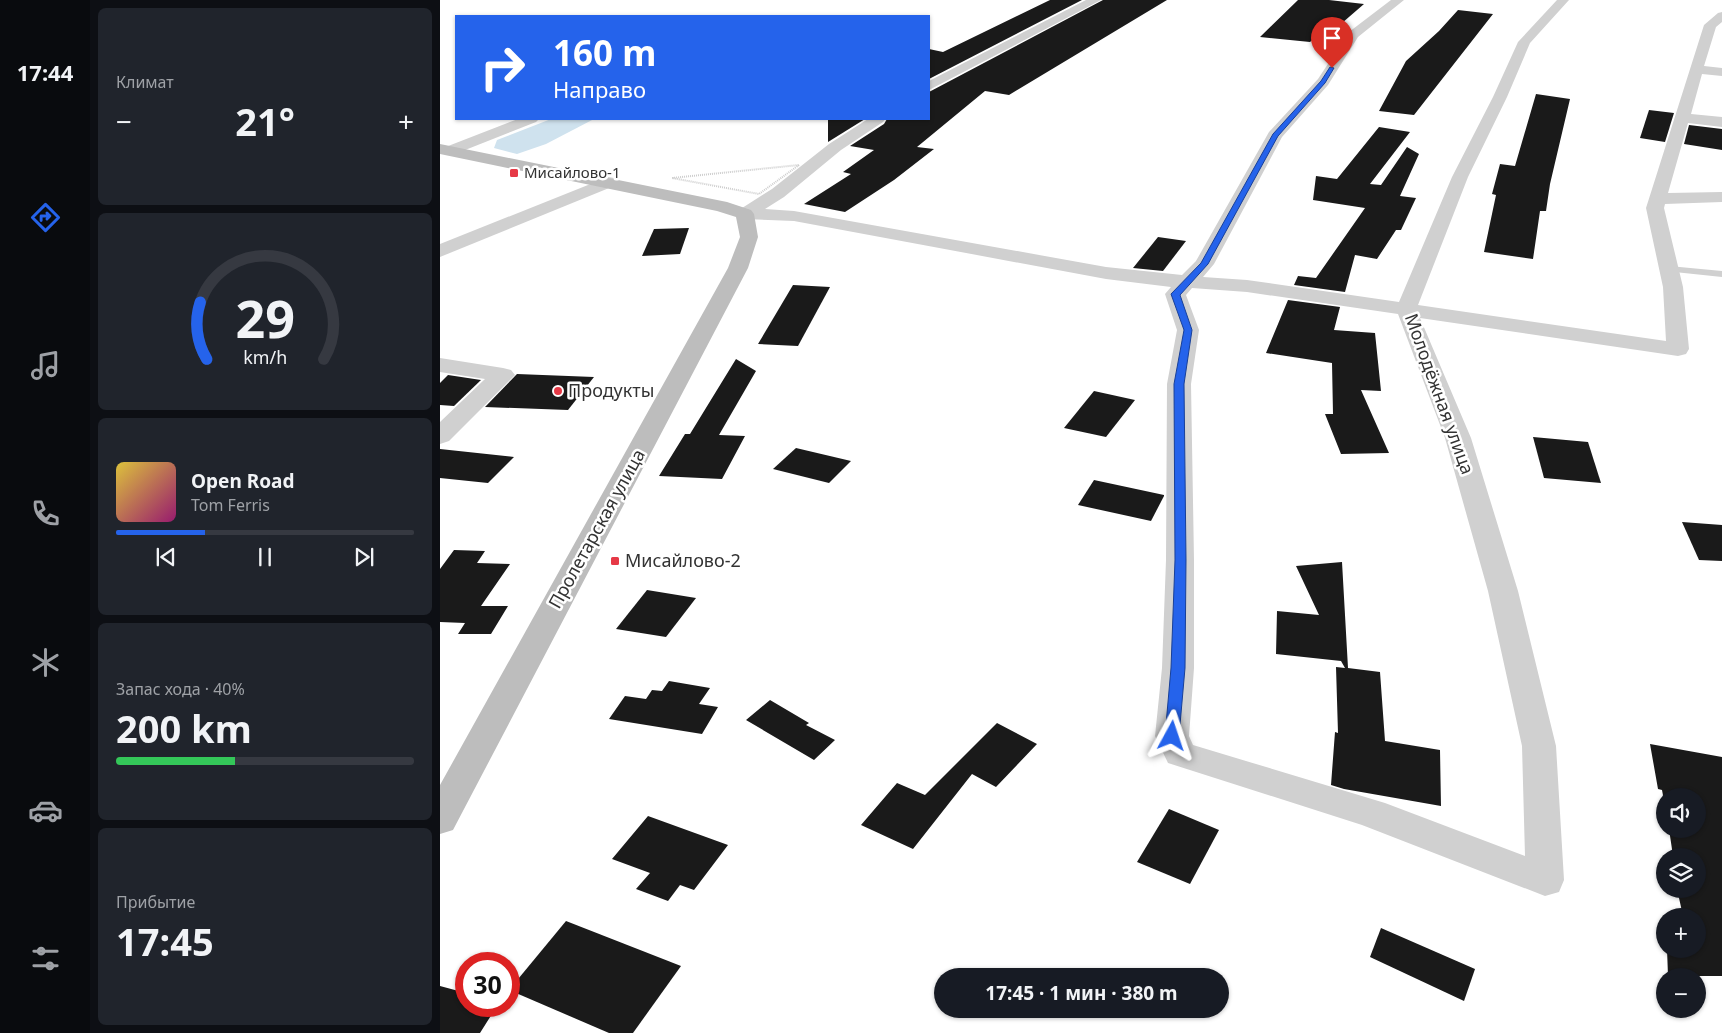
<!DOCTYPE html>
<html lang="ru">
<head>
<meta charset="utf-8">
<style>
  :root { --surface:#171b24; --page:#20242c; --text:#f1f3f6; --muted:#9ea1a6; --line:#363941; --accent:#2563eb }
  body { margin:0; font-family:"Noto Sans",sans-serif; background:var(--page); color:var(--text); height:100vh; display:flex; flex-direction:column; font-size:19px; white-space:nowrap }
  * { box-sizing:border-box; margin:0 }
  p { font-size:16px; color:var(--muted) }
  .icon { flex:none; width:28px; height:28px; fill:none; stroke:currentColor; stroke-width:2; stroke-linecap:round; stroke-linejoin:round }
  .map { position:relative; flex:1; overflow:hidden }
  .drawer { display:flex; flex-direction:column; gap:8px; padding:8px; background:#0d0f14; width:350px }
  .drawer>* { flex:none }
  .banner { position:absolute; left:15px; top:15px; width:475px; height:105px; border-radius:0px; box-shadow:0 1px 4px #0004; background:#2563eb; color:#fff; overflow:hidden }
  .buttons { position:absolute; left:1216px; top:788px; display:grid; gap:10px }
  .buttons a { display:grid; place-items:center; width:50px; height:50px; border-radius:50%; background:var(--surface); box-shadow:0 1px 4px #0004; font-size:25px }
  .speed { position:absolute; left:15px; top:952px; display:flex; gap:10px; font-size:25px; font-weight:700; text-align:center }
  .speed>* { display:grid; place-content:center; width:65px; height:65px; border-radius:50%; background:var(--surface); box-shadow:0 1px 4px #0004; line-height:1 }
  .speed .limit { border:8px solid #d22; background:#fff; color:#111 }
  .pin { position:absolute; display:grid; place-items:center; width:42px; height:42px; color:#fff; margin:-51px -21px; border-radius:50% 50% 50% 0; rotate:-45deg; box-shadow:0 0 5px #0007 }
  .pin .icon { rotate:45deg }
  .me { position:absolute; width:55px; margin:-28px; rotate:5deg; stroke-linejoin:round; filter:drop-shadow(0 0 4px #0008) }
  .turn { display:flex; align-items:center; gap:18px; height:105px; padding:0 15px; font-size:22px }
  .turn .icon { width:65px; height:65px; stroke-width:2.5 }
  .turn b { display:block; font-size:35px; line-height:42px }
  .big { font-size:38px; font-weight:700; line-height:1.1 }
  .drawer .tile { flex:1; display:flex; flex-direction:column; justify-content:center; gap:8px; min-width:0; padding:0 18px; border-radius:8px; background:var(--page) }
  .drawer .dial { align-items:center; gap:0 }
  .dial svg { height:130px; overflow:visible; fill:none; stroke:var(--line); stroke-width:7; stroke-linecap:round; text-anchor:middle }
  .dial text { fill:var(--text); stroke:none }
  .song { display:flex; align-items:center; gap:15px }
  .cover { width:60px; height:60px; border-radius:8px; background:linear-gradient(135deg,hsl(50 70% 55%),hsl(320 70% 35%)) }
  .played { height:5px; border-radius:2px; background:linear-gradient(90deg,var(--accent) 30%,var(--line) 30%) }
  .keys { display:flex; justify-content:space-around; direction:ltr }
  .heat { display:flex; justify-content:space-between; align-items:center; font-size:28px; direction:ltr }
  .charge { height:8px; border-radius:4px; background:linear-gradient(90deg,#34c759 40%,var(--line) 0) }
  .trip { position:absolute; left:494px; top:968px; width:295px; height:50px; border-radius:25px; background:var(--surface); box-shadow:0 1px 4px #0004; font-weight:700; line-height:50px; text-align:center }
  main { display:flex; flex:1; min-height:0 }
  .tabs { display:flex; flex-direction:column; width:90px; justify-content:space-around; align-items:center; background:#090b0e; color:var(--muted) }
  .tabs .icon { width:35px; height:35px }
  .tabs .active { color:var(--accent) }
  .tabs b { font-size:22px; color:var(--text) }
  .map>svg:first-child { display:block }
</style>
</head>
<body>
<main>
<nav class="tabs">
<b>17:44</b>
<svg class="icon active" aria-label="directions" viewBox="0 0 24 24"><path d="M12 3l9 9-9 9-9-9zM9 14v-3h6M13 9l2 2-2 2"/></svg>
<svg class="icon" aria-label="music" viewBox="0 0 24 24"><path d="M9 18V5l10-2v13"/><circle cx="6" cy="18" r="3"/><circle cx="16" cy="16" r="3"/></svg>
<svg class="icon" aria-label="phone" viewBox="0 0 24 24"><path d="M5 4h4l2 5-3 2q2 4 5 5l2-3 5 2v4C11 20 4 13 5 4z"/></svg>
<svg class="icon" aria-label="climate" viewBox="0 0 24 24"><path d="M12 3v18M4 7l16 10M4 17L20 7"/></svg>
<svg class="icon" aria-label="car" viewBox="0 0 24 24"><path d="M5 17H2v-5l4-1 3-4h7l3 4 3 1v5h-3M9 17h6M6 11h13"/><circle cx="7" cy="17" r="2"/><circle cx="17" cy="17" r="2"/></svg>
<svg class="icon" aria-label="filters" viewBox="0 0 24 24"><path d="M4 7h16M4 17h16"/><circle cx="9" cy="7" r="2"/><circle cx="15" cy="17" r="2"/></svg>
</nav>
<section class="drawer">
<div class="tile"><p>Климат</p>
<div class="heat"><a>−</a><b class="big">21°</b><a>+</a></div>
</div>
<div class="tile dial"><svg viewBox="0 0 100 80">
<path d="M14 69A42 42 0 1 1 86 69"/>
<path d="M14 69A42 42 0 0 1 10 34" stroke="#2563eb"/>
<text x="50" y="56" font-size="32" font-weight="700">29</text>
<text x="50" y="72" font-size="11">km/h</text>
</svg></div>
<div class="tile">
<div class="song"><i class="cover"></i><div><b>Open Road</b><p>Tom Ferris</p></div></div>
<div class="played"></div>
<div class="keys"><svg class="icon" aria-label="previous" viewBox="0 0 24 24"><path d="M18 5L8 12l10 7zM5 5v14"/></svg><svg class="icon" aria-label="pause" viewBox="0 0 24 24"><path d="M8 5v14M16 5v14"/></svg><svg class="icon" aria-label="next" viewBox="0 0 24 24"><path d="M6 5l10 7-10 7zM19 5v14"/></svg></div>
</div>
<div class="tile"><p>Запас хода · 40%</p><b class="big">200 km</b><div class="charge"></div></div>
<div class="tile"><p>Прибытие</p><b class="big">17:45</b></div>
</section>
<div class="map">
<svg width="1282" height="1033" viewBox="0 0 1282 1033">
  <rect width="100%" height="100%" fill="#fff"/>
  <path fill="#cfe2ee" d="M 111,119 L 154,119 L 106,144 L 77,154 L 54,148 L 57,140 Z"/>
  <g fill="#1a1a1a">
    <path d="M 610,0 L 642,0 L 489,79 L 489,49 L 503,52 Z"/>
    <path d="M 663,0 L 727,0 L 569,95 L 545,91 L 477,147 L 494,149 L 454,180 L 405,212 L 364,204 L 411,174 L 403,172 L 434,150 L 410,146 L 444,124 L 447,119 L 489,119 L 489,92 Z"/>
    <path d="M 858,0 L 889,0 L 924,4 L 887,36 L 878,35 L 870,42 L 820,37 Z"/>
    <path d="M 1018,10 L 1053,14 L 974,115 L 939,111 L 966,61 L 999,31 Z"/>
    <path d="M 1096,94 L 1130,99 L 1110,184 L 1106,211 L 1100,211 L 1093,259 L 1044,252 L 1056,195 L 1052,194 L 1060,164 L 1075,166 Z"/>
    <path d="M 1209,110 L 1234,113 L 1225,142 L 1200,138 Z"/>
    <path d="M 388,119 L 425,119 L 388,142 Z"/>
    <path d="M 1249,125 L 1282,129 L 1282,150 L 1244,144 Z"/>
    <path d="M 939,127 L 970,132 L 930,184 L 941,185 L 967,147 L 979,154 L 960,196 L 976,198 L 961,230 L 956,230 L 937,259 L 915,255 L 905,292 L 854,285 L 858,276 L 876,278 L 925,208 L 873,200 L 876,176 L 897,179 Z"/>
    <path d="M 249,228 L 240,254 L 202,256 L 214,229 Z"/>
    <path d="M 718,237 L 746,241 L 723,271 L 693,268 Z"/>
    <path d="M 353,285 L 390,287 L 358,346 L 318,344 Z"/>
    <path d="M 848,300 L 900,307 L 894,330 L 935,333 L 941,391 L 921,390 L 949,453 L 901,454 L 885,414 L 893,414 L 892,363 L 826,353 Z"/>
    <path d="M 296,359 L 316,371 L 279,435 L 305,436 L 282,479 L 219,476 L 245,434 L 250,434 Z"/>
    <path d="M 77,374 L 154,377 L 128,410 L 45,407 Z"/>
    <path d="M 8,375 L 41,380 L 14,406 L 0,405 L 0,383 Z"/>
    <path d="M 654,391 L 695,400 L 666,437 L 624,428 Z"/>
    <path d="M 1093,437 L 1148,442 L 1161,483 L 1104,478 Z"/>
    <path d="M 356,448 L 411,461 L 389,483 L 333,469 Z"/>
    <path d="M 0,449 L 74,457 L 48,483 L 0,478 Z"/>
    <path d="M 654,480 L 724,495 L 724,496 L 711,521 L 638,505 Z"/>
    <path d="M 1242,522 L 1282,525 L 1282,561 L 1259,560 Z"/>
    <path d="M 14,550 L 45,551 L 37,563 L 70,564 L 41,606 L 68,606 L 51,634 L 18,634 L 25,623 L 0,622 L 0,569 Z"/>
    <path d="M 902,562 L 908,668 L 940,672 L 945,741 L 1000,750 L 1001,806 L 904,789 L 891,785 L 895,732 L 898,733 L 896,667 L 905,668 L 901,661 L 836,654 L 837,611 L 879,615 L 856,566 Z"/>
    <path d="M 207,590 L 256,598 L 226,637 L 176,629 Z"/>
    <path d="M 229,681 L 270,688 L 259,704 L 278,707 L 262,734 L 169,719 L 185,696 L 206,699 L 212,690 L 222,691 Z"/>
    <path d="M 330,700 L 369,723 L 366,725 L 395,740 L 374,760 L 306,720 Z"/>
    <path d="M 557,723 L 597,744 L 556,787 L 532,774 L 473,849 L 421,825 L 457,783 L 485,795 Z"/>
    <path d="M 1210,744 L 1282,757 L 1282,976 L 1228,976 L 1227,949 L 1258,949 L 1258,916 L 1243,916 L 1237,889 L 1258,889 L 1258,856 L 1233,856 L 1229,829 L 1258,829 L 1258,796 L 1225,796 L 1225,806 L 1222,790 L 1218,789 Z"/>
    <path d="M 729,809 L 779,830 L 750,884 L 697,862 Z"/>
    <path d="M 208,816 L 288,845 L 254,890 L 240,885 L 228,901 L 196,889 L 210,873 L 172,859 Z"/>
    <path d="M 126,921 L 241,966 L 193,1033 L 169,1033 L 69,990 Z"/>
    <path d="M 941,928 L 1035,969 L 1024,1001 L 930,957 Z"/>
    <path d="M 0,986 L 26,993 L 26,1006 L 57,1006 L 40,1033 L 0,1033 Z"/>
  </g>
  <g fill="none" stroke-linecap="round" stroke-linejoin="round">
    <path stroke="#cdcdcd" stroke-width="2" stroke-dasharray="1 1" stroke-linecap="butt" d="M 359,165 L 319,194 L 232,178 Z"/>
    <path fill="#d0d0d0" fill-rule="evenodd" d="M 1229,266 L 1282,271 L 1282,277 L 1225,271 L 1224,269 Z"/>
    <g fill="#d0d0d0" fill-rule="evenodd">
      <path d="M 646,0 L 661,0 L 489,90 L 489,81 Z"/>
      <path d="M 951,0 L 964,0 L 918,37 L 888,85 L 842,137 L 774,264 L 763,277 L 807,280 L 959,302 L 1012,177 L 1053,97 L 1078,42 L 1117,0 L 1129,0 L 1090,43 L 1067,97 L 1028,177 L 978,305 L 1226,341 L 1223,287 L 1206,208 L 1264,25 L 1278,13 L 1282,12 L 1282,22 L 1276,27 L 1264,66 L 1282,68 L 1282,76 L 1262,74 L 1251,114 L 1282,117 L 1282,127 L 1248,123 L 1228,193 L 1282,192 L 1282,202 L 1225,204 L 1224,208 L 1243,287 L 1249,349 L 1246,354 L 1238,356 L 980,318 L 1031,438 L 1078,591 L 1116,746 L 1124,880 L 1119,892 L 1105,896 L 922,825 L 728,763 L 715,736 L 722,668 L 726,560 L 727,384 L 737,330 L 725,294 L 731,287 L 666,279 L 354,221 L 305,219 L 299,218 L 296,214 L 299,210 L 332,189 L 389,144 L 428,119 L 445,119 L 443,122 L 401,150 L 344,197 L 325,209 L 354,211 L 666,267 L 742,275 L 756,261 L 829,132 L 878,79 L 909,32 ZM 752,288 L 807,292 L 958,314 L 1005,438 L 1048,591 L 1082,746 L 1085,856 L 945,803 L 753,745 L 749,736 L 754,668 L 754,560 L 751,384 L 759,330 L 746,295 Z"/>
      <path d="M 78,119 L 99,119 L 96,122 L 15,154 L 3,154 L 1,151 L 3,148 Z"/>
      <path d="M 168,177 L 174,178 L 177,182 L 174,186 L 0,257 L 0,244 Z"/>
      <path d="M 0,358 L 63,368 L 71,370 L 75,375 L 9,441 L 0,444 L 0,422 L 45,379 L 0,372 Z"/>
    </g>
    <path fill="#bdbdbd" fill-rule="evenodd" d="M 0,144 L 287,202 L 311,210 L 314,214 L 318,237 L 308,268 L 13,830 L 0,834 L 0,785 L 288,268 L 300,237 L 296,217 L 277,211 L 0,154 Z"/>
  </g>
  <path fill="#2563eb" stroke="#184099" d="M 890,67 L 894,68 L 885,83 L 838,136 L 768,264 L 740,295 L 752,330 L 744,384 L 746,560 L 745,668 L 739,736 L 737,740 L 732,741 L 727,740 L 725,736 L 731,668 L 735,560 L 734,384 L 744,330 L 731,294 L 761,263 L 833,134 L 881,81 Z"/>
  <g fill="#e63946" stroke="#fff" stroke-width="2">
    <rect x="69" y="168" width="10" height="10" rx="2.5"/>
    <circle cx="118" cy="391" r="5"/>
    <rect x="170" y="556" width="10" height="10" rx="2.5"/>
  </g>
  <g text-anchor="middle" stroke-width="5" stroke-linejoin="round" paint-order="stroke">
    <g font-size="15" fill="#333" stroke="#fff" text-anchor="start">
      <text x="84" y="178">Мисайлово-1</text>
    </g>
    <g font-size="18" fill="#333" stroke="#fff" text-anchor="start">
      <text x="128" y="397">Продукты</text>
      <text x="185" y="567">Мисайлово-2</text>
    </g>
    <g font-size="18" fill="#333" stroke="#fff">
      <text transform="translate(999 394) rotate(70)" y="6">Молодёжная улица</text>
      <text transform="translate(157 529) rotate(-61)" y="6">Пролетарская улица</text>
    </g>
  </g>
</svg>
<div class="buttons">
<a><svg class="icon" aria-label="sound" viewBox="0 0 24 24"><path d="M4 9h4l5-4v14l-5-4H4zM17 9q2 3 0 6"/></svg></a>
<a><svg class="icon" aria-label="layers" viewBox="0 0 24 24"><path d="M12 4l9 5-9 5-9-5zM3 14l9 5 9-5"/></svg></a>
<a>+</a>
<a>−</a>
</div>
<div class="speed"><div class="limit">30</div></div>
<div class="pin" style="left:892px;top:68px;background:#d93025"><svg class="icon" aria-label="arrive" viewBox="0 0 24 24"><path d="M6 21V4h12l-3 4 3 4H6"/></svg></div>
<svg class="me" style="left:732px;top:736px" viewBox="-20 -20 40 40"><path d="M0-17L14 15 0 8-14 15z" fill="#2563eb" stroke="#fff" stroke-width="4"/></svg>
<div class="trip">17:45 · 1 мин · 380 m</div>
<div class="banner">
<div class="turn"><svg class="icon" aria-label="right" viewBox="0 0 24 24"><path d="M7 20v-9h11M14 6l5 5-5 5"/></svg><div><b>160 m</b>Направо</div></div>
</div>
</div>
</main>
</body>
</html>
